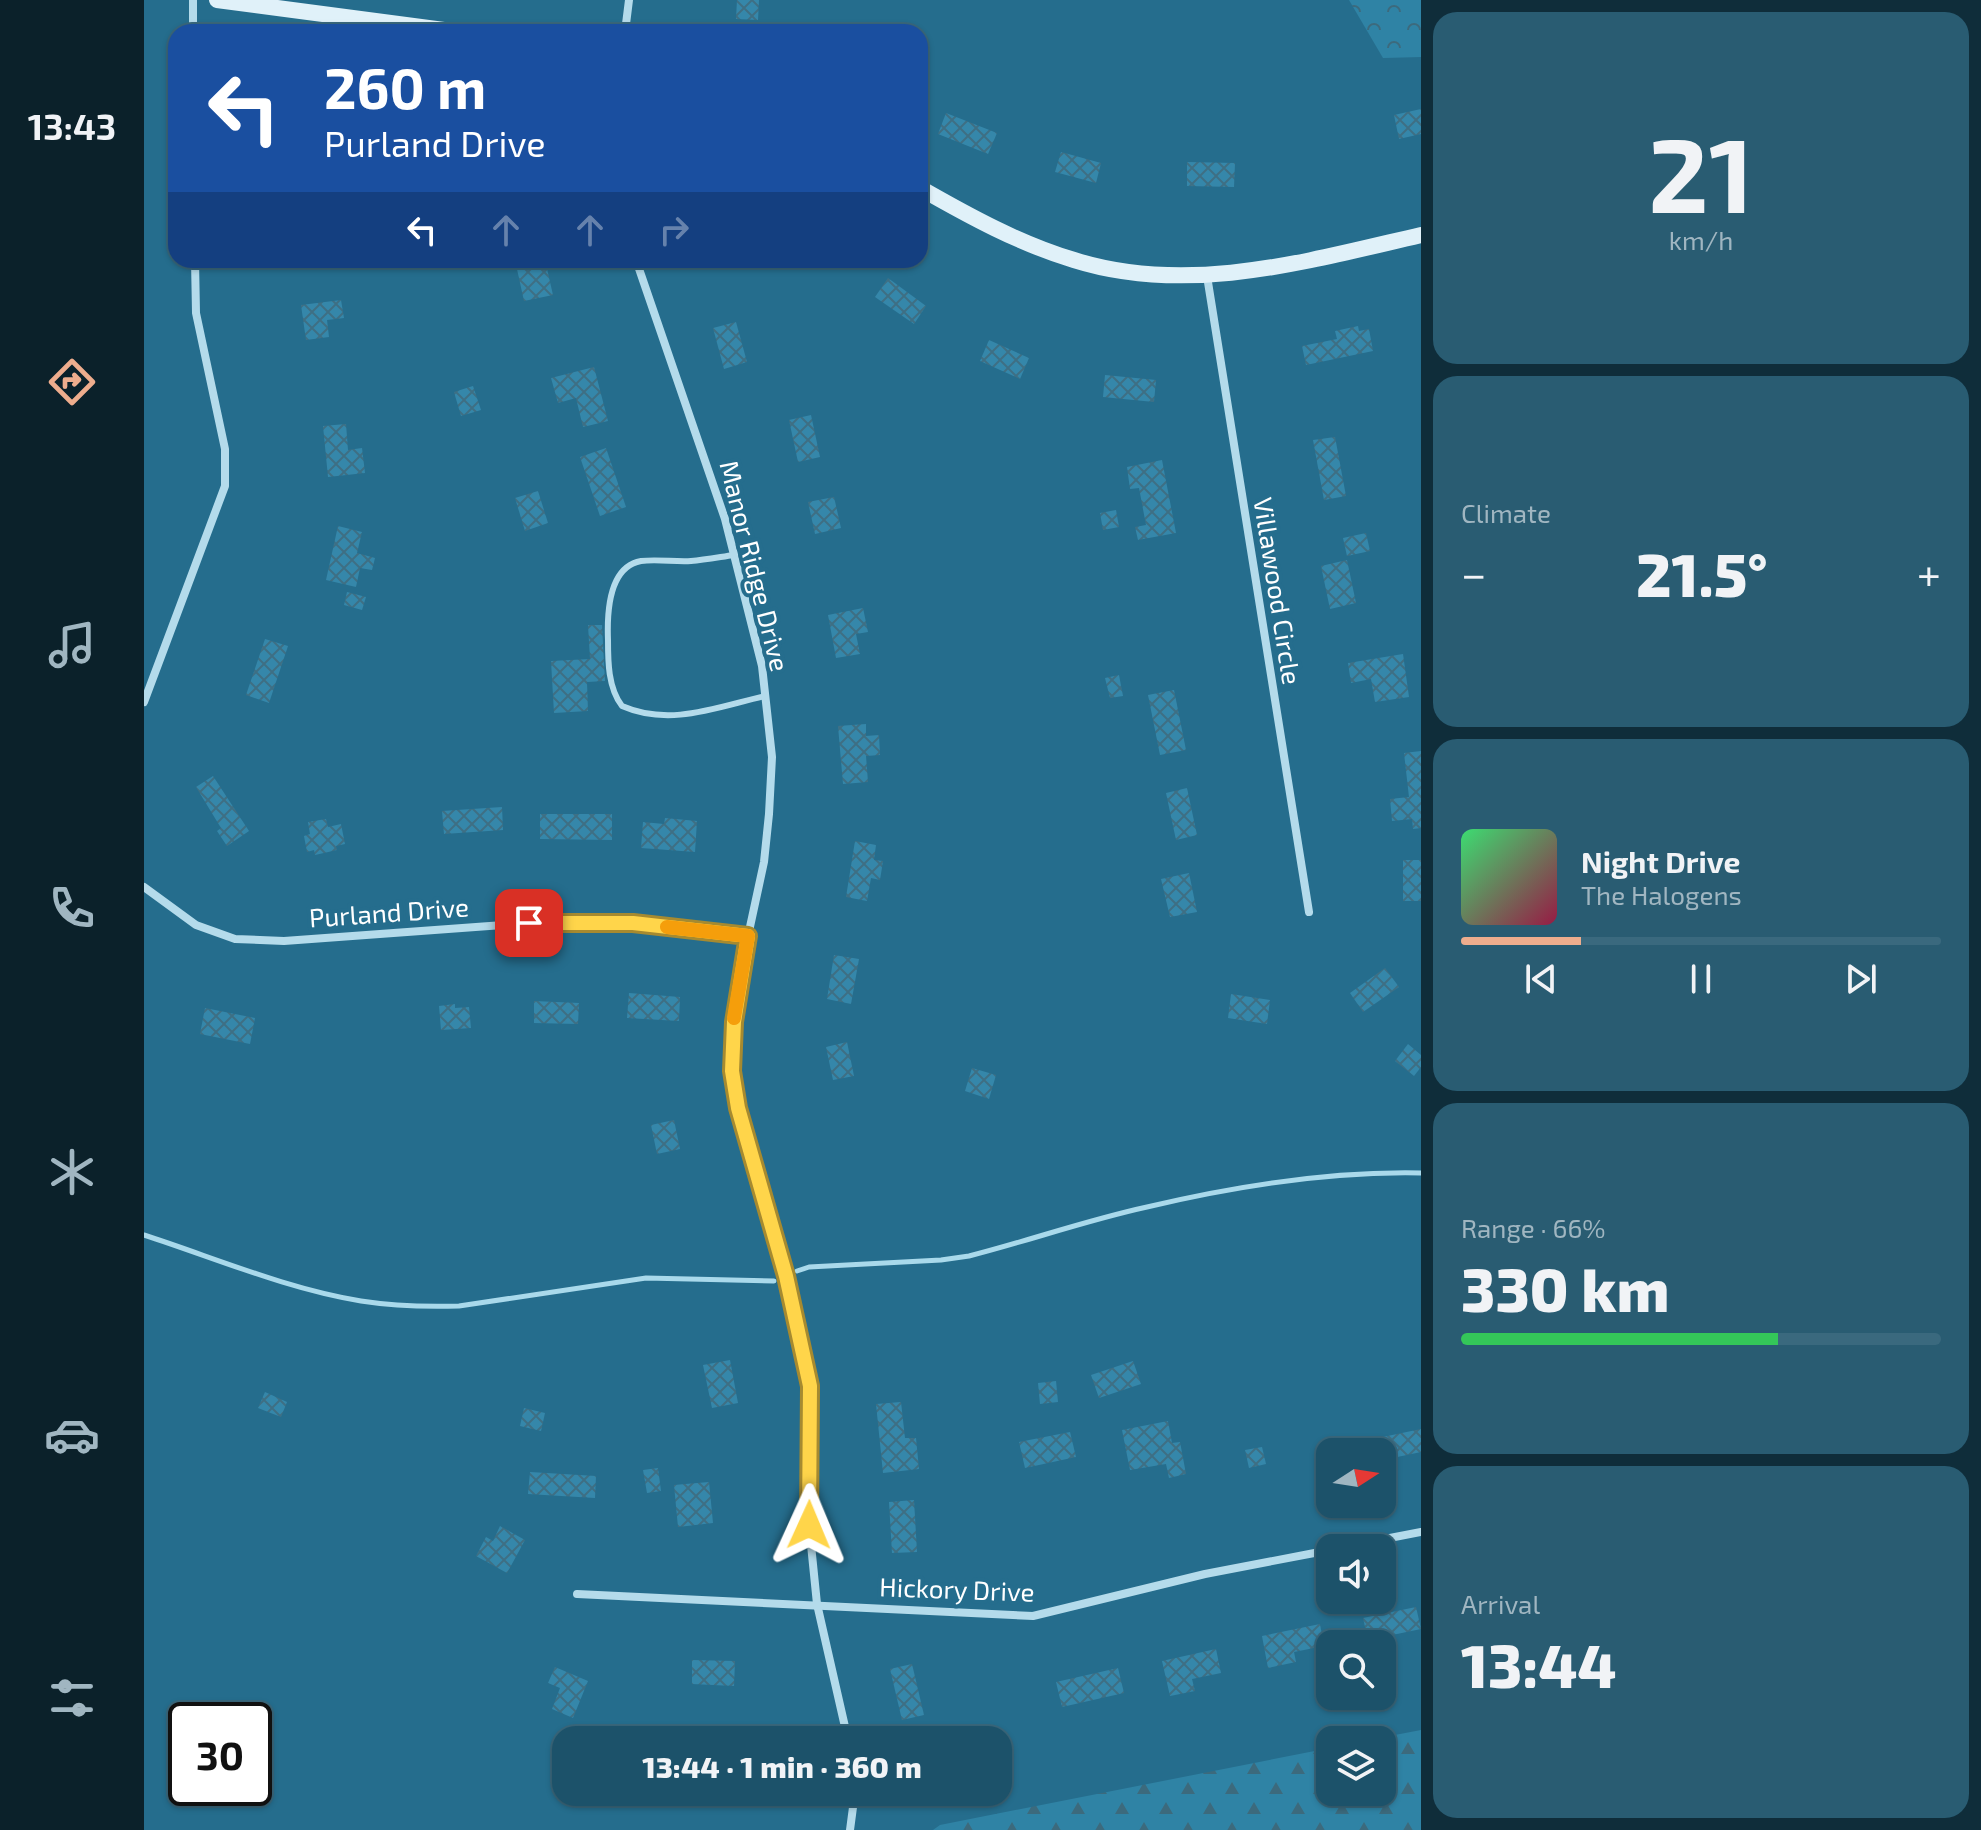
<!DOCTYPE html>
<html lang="en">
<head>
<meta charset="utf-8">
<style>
  :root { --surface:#1c526a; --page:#295c72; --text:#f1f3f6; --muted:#a0b6c1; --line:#3a697e; --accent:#eead8d }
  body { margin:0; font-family:"Exo 2",sans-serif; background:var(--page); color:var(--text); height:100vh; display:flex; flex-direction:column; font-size:30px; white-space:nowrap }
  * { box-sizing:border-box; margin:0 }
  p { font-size:26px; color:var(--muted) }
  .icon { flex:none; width:44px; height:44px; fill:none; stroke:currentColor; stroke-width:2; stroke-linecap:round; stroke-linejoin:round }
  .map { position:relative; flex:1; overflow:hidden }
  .details { display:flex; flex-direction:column; gap:12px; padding:12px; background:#0f2d3a; width:560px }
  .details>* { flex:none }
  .hud { position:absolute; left:24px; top:24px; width:760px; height:244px; border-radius:24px; box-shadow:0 2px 6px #0004,0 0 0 2px var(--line); background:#1a4fa0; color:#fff; overflow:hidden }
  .needle { width:52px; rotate:78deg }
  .fabs { position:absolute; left:1172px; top:1438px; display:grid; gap:16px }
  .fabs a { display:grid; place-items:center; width:80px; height:80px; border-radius:16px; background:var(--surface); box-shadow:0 2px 6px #0004,0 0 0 2px var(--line); font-size:40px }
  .speed { position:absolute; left:24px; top:1702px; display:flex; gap:16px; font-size:40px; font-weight:700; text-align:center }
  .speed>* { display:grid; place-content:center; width:104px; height:104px; border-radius:50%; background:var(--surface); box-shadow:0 2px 6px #0004,0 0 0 2px var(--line); line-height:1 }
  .speed .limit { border:4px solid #111; border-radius:12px; background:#fff; color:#111 }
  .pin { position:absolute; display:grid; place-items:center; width:68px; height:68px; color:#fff; margin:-34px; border-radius:16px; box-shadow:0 4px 12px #0006 }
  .me { position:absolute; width:88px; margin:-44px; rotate:1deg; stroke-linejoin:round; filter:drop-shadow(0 0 6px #0008) }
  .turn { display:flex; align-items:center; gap:28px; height:168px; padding:0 24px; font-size:36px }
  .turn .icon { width:104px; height:104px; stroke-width:2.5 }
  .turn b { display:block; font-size:56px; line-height:68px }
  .lanes { display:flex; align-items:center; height:76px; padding:0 24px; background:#0003; justify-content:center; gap:40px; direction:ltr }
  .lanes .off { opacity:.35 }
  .big { font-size:60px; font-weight:800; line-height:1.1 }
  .details .card { flex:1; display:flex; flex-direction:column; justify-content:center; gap:12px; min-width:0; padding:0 28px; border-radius:24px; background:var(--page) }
  .details .dial { align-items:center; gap:0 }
  .dial b { font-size:104px; line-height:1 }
  .song { display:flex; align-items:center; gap:24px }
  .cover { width:96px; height:96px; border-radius:12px; background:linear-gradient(135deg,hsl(140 70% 55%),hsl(340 70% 35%)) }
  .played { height:8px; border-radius:4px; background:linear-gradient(90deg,var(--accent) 25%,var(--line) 25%) }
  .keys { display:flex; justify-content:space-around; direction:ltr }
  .heat { display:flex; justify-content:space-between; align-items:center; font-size:44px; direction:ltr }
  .charge { height:12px; border-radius:6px; background:linear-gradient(90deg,#34c759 66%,var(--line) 0) }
  .trip { position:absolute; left:408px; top:1726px; width:460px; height:80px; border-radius:24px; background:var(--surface); box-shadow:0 2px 6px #0004,0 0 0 2px var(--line); font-weight:800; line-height:80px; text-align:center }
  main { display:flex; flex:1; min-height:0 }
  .tab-bar { display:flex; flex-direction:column; width:144px; justify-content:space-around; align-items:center; background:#0b212a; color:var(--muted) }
  .tab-bar .icon { width:56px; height:56px }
  .tab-bar .selected { color:var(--accent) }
  .tab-bar b { font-size:36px; color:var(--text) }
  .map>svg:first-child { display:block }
</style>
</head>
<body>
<main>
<nav class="tab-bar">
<b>13:43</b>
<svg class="icon selected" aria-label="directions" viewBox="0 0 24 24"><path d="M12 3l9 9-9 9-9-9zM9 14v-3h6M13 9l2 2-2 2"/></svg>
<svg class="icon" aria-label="music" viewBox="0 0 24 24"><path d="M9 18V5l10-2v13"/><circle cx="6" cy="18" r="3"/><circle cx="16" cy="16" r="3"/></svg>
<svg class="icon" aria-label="phone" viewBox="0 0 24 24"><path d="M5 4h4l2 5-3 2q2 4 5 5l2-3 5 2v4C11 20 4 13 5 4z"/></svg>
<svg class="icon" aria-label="climate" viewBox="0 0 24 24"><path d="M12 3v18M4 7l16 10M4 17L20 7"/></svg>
<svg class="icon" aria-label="car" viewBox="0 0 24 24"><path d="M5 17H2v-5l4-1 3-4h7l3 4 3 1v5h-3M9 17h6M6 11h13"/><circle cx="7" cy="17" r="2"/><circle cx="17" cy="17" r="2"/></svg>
<svg class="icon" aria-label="filters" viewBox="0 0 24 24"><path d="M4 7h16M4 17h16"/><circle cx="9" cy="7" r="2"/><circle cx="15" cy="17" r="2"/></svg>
</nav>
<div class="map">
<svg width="1277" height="1830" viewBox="0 0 1277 1830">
  <defs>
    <pattern id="forest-firs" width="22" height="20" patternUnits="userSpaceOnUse" patternTransform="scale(2)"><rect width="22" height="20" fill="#2f83a5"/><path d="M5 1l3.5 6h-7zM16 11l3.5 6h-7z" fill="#3c6a7d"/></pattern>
    <pattern id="park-crowns" width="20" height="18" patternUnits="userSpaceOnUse" patternTransform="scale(2)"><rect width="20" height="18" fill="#2f83a5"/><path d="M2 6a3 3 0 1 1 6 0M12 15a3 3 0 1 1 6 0" fill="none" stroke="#3c6a7d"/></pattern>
    <pattern id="building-cross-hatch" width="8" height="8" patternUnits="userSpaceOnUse" patternTransform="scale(2)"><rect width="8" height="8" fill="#3587aa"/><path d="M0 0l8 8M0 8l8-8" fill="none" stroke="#3e6f84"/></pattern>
  </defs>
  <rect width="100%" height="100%" fill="#256d8d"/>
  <path fill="url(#forest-firs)" d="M 1277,1730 L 1277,1830 L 789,1830 L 796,1825 L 1186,1748 L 1186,1792 L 1238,1792 L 1238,1740 L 1225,1740 Z"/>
  <path fill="url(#park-crowns)" d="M 1205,0 L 1277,0 L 1277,57 L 1239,58 Z"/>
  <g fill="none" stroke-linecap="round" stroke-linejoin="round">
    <g stroke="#a9d9eb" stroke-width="5">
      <path d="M 0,1235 C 71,1258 143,1289 217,1301 C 249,1306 283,1307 315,1306 L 502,1278 L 630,1281"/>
      <path d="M 653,1271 L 665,1267 L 797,1260 L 825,1256 C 884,1241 943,1220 1003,1207 C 1092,1186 1185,1171 1277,1173"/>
    </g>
  </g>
  <g fill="url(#building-cross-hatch)">
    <path d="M 593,0 L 615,0 L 614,20 L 592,19 Z"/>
    <path d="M 1277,109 L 1277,134 L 1255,139 L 1250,115 Z"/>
    <path d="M 802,113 L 853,133 L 844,154 L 794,134 Z"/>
    <path d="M 917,152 L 957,163 L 952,183 L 911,172 Z"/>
    <path d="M 1043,162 L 1091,163 L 1090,187 L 1043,186 Z"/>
    <path d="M 371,260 L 401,260 L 409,295 L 380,301 Z"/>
    <path d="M 744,278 L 782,306 L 770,324 L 731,297 Z"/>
    <path d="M 197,300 L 200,318 L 183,320 L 185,337 L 162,340 L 157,305 Z"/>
    <path d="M 592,322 L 603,362 L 580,369 L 569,328 Z"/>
    <path d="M 1214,326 L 1215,331 L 1225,329 L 1229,351 L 1162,365 L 1158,346 L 1193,339 L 1191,331 Z"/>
    <path d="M 845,340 L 885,358 L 876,379 L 836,361 Z"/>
    <path d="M 450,367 L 464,421 L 439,427 L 432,398 L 414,403 L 407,378 Z"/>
    <path d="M 961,375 L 1012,380 L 1010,402 L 959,397 Z"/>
    <path d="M 329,386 L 337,410 L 317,416 L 310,392 Z"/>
    <path d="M 667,415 L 676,457 L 654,462 L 645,420 Z"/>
    <path d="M 202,424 L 204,450 L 218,448 L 221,473 L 184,477 L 179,426 Z"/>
    <path d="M 1191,437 L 1202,496 L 1180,500 L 1169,440 Z"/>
    <path d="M 462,448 L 482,507 L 456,516 L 436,457 Z"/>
    <path d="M 1018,460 L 1032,533 L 994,540 L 991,527 L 1002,525 L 995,488 L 986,489 L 983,467 Z"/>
    <path d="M 394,491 L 404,523 L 381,531 L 371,498 Z"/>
    <path d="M 690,497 L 697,528 L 671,534 L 664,502 Z"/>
    <path d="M 972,510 L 975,527 L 959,530 L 956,513 Z"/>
    <path d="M 194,526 L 218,532 L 213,553 L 231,558 L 228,570 L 216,568 L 212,587 L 182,580 Z"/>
    <path d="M 1222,533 L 1226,551 L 1203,556 L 1199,538 Z"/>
    <path d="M 1203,560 L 1212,603 L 1186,609 L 1177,566 Z"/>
    <path d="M 203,592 L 222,597 L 218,610 L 200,605 Z"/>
    <path d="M 719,608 L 724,632 L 712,634 L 716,654 L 692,658 L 684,615 Z"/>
    <path d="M 444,625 L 458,625 L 461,681 L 443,682 L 444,711 L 410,713 L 407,661 L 446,659 Z"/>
    <path d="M 121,639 L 144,646 L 125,703 L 102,695 Z"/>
    <path d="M 1259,654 L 1265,697 L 1231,702 L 1227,679 L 1207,683 L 1204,663 Z"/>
    <path d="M 975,675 L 979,696 L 966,698 L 961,678 Z"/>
    <path d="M 1030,690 L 1042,750 L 1016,755 L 1004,695 Z"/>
    <path d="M 722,724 L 722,736 L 735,735 L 736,755 L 722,756 L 724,782 L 699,784 L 694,726 Z"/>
    <path d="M 1277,751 L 1277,828 L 1269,829 L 1268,819 L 1248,821 L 1246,799 L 1265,797 L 1260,753 Z"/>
    <path d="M 69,776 L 105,831 L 83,846 L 73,831 L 77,828 L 52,787 Z"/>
    <path d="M 1043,788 L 1053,835 L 1032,840 L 1022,793 Z"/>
    <path d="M 358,807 L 359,830 L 300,834 L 298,811 Z"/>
    <path d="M 396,814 L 468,814 L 468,840 L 396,839 Z"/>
    <path d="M 521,818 L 553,821 L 551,852 L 497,848 L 499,822 L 520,824 Z"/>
    <path d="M 182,819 L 184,827 L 197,824 L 201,844 L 192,846 L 193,850 L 171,855 L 170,850 L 163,852 L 160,836 L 166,834 L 164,822 Z"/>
    <path d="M 711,841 L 732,845 L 730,860 L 739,861 L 736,880 L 727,878 L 723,901 L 702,897 Z"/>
    <rect x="1259" y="860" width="18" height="41"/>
    <path d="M 1045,873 L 1053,912 L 1026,917 L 1017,879 Z"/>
    <path d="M 690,955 L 715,959 L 707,1004 L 683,999 Z"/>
    <path d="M 1241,968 L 1255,987 L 1219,1012 L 1206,993 Z"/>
    <path d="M 485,993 L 536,997 L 535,1021 L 483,1018 Z"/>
    <path d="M 1087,994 L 1126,1000 L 1123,1024 L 1084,1018 Z"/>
    <path d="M 390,1001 L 435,1003 L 434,1024 L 390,1023 Z"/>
    <path d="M 311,1004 L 311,1008 L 325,1007 L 327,1028 L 297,1030 L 295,1006 Z"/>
    <path d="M 61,1008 L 111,1018 L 106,1044 L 56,1034 Z"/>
    <path d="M 703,1042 L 710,1076 L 689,1080 L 682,1047 Z"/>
    <path d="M 1264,1044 L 1277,1055 L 1277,1067 L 1270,1076 L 1251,1061 Z"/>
    <path d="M 828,1068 L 852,1075 L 845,1099 L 821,1091 Z"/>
    <path d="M 530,1120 L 536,1149 L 513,1154 L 507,1125 Z"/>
    <path d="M 586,1360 L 594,1403 L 568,1408 L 559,1365 Z"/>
    <path d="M 989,1361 L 997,1384 L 955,1398 L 947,1375 Z"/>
    <path d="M 912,1381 L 914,1402 L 896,1404 L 894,1383 Z"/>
    <path d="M 121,1392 L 143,1402 L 137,1417 L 114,1408 Z"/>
    <path d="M 757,1402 L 761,1438 L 772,1438 L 775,1469 L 739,1473 L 732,1404 Z"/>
    <path d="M 380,1408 L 401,1413 L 397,1431 L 376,1426 Z"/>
    <path d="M 1024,1421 L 1028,1443 L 1036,1442 L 1042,1474 L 1025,1478 L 1022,1464 L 986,1470 L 978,1430 Z"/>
    <path d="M 1277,1429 L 1277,1452 L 1239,1460 L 1234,1438 Z"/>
    <path d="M 926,1432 L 932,1457 L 881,1468 L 875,1442 Z"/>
    <path d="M 1118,1447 L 1122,1464 L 1105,1468 L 1101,1450 Z"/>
    <path d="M 514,1468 L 517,1491 L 503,1493 L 499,1470 Z"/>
    <path d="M 386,1472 L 452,1476 L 451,1498 L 384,1494 Z"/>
    <path d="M 565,1482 L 569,1523 L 534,1527 L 530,1485 Z"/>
    <path d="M 770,1500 L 773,1552 L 748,1553 L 745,1502 Z"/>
    <path d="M 356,1526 L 381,1540 L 363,1573 L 332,1556 L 342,1537 L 349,1541 Z"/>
    <path d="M 1272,1607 L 1277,1629 L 1224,1640 L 1219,1618 Z"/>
    <path d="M 1176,1624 L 1180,1646 L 1150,1652 L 1152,1662 L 1124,1668 L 1118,1636 Z"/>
    <path d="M 1072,1649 L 1077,1673 L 1048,1679 L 1051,1691 L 1026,1696 L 1018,1661 Z"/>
    <path d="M 548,1660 L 591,1661 L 590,1686 L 548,1684 Z"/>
    <path d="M 768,1664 L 780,1715 L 758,1720 L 746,1669 Z"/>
    <path d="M 411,1667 L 444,1681 L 429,1718 L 408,1709 L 416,1688 L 404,1683 Z"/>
    <path d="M 974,1668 L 980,1693 L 918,1707 L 912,1682 Z"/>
    <path d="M 767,1792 L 810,1792 L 811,1797 L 770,1806 Z"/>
  </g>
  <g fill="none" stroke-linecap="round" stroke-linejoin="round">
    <path stroke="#b4dbeb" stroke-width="6" d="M 590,555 C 576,557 561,560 547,561 C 531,562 513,559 497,561 C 464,567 463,614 464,640 C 464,661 464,688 478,706 C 526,727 573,707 621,696"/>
    <g stroke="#b4dbeb" stroke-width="8">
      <path d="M 49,0 L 49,32"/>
      <path d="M 481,32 L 485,0"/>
      <path d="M 492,260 L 581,519 L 618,666 L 628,757 L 625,814 L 620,862 L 604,936 L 590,1022 L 588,1071 L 594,1108 L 642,1276 L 666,1386 L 665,1525 L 673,1604 L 704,1740"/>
      <path d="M 1063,276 L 1165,912"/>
      <path d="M 0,702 L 81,486 L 81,449 L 52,313 L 51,260"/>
      <path d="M 0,887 L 52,925 L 91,939 L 140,941 L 385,923 L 489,923 L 604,936"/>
      <path d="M 1194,1548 L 1277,1532"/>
      <path d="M 433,1594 L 889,1616 L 1061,1574 L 1186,1550"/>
      <path d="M 706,1830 L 711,1792"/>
    </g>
    <g stroke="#e0f1f9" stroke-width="16">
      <path d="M 73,0 L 315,32"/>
      <path d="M 776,188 C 825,216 876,244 930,260 C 1044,296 1164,261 1277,235"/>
    </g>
  </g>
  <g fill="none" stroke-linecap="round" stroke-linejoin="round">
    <defs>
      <path id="route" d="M 385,923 L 489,923 L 604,936 L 590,1022 L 588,1071 L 594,1108 L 642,1276 L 666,1386 L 665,1525"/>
    </defs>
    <use href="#route" stroke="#a68a30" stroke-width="20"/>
    <use href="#route" stroke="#ffd54a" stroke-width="14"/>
    <path stroke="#f59e0b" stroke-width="14" d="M 523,927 L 604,936 L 590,1018"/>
  </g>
  <g text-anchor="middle" stroke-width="8" stroke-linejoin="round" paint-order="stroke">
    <g font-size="26" fill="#fff" stroke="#256d8d">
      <text transform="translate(610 566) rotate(76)" y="9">Manor Ridge Drive</text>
      <text transform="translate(1133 591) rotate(81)" y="9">Villawood Circle</text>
      <text transform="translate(245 913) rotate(-4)" y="9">Purland Drive</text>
      <text transform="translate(813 1590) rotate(2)" y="9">Hickory Drive</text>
    </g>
  </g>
</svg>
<div class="fabs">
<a><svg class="needle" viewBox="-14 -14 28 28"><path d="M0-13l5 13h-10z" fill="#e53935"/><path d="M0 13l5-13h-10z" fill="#a0b6c1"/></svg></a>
<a><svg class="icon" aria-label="sound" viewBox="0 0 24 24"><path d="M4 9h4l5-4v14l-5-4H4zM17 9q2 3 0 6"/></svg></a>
<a><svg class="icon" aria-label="search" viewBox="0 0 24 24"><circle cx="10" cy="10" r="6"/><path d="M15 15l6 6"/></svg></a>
<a><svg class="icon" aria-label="layers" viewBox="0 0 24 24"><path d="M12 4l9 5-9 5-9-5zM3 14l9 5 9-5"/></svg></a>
</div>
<div class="speed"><div class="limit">30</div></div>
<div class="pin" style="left:385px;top:923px;background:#d93025"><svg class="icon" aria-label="arrive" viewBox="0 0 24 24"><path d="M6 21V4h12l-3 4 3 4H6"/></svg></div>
<svg class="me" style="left:665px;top:1525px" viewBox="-20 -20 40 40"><path d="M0-17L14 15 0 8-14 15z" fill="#ffd54a" stroke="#fff" stroke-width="4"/></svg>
<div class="trip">13:44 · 1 min · 360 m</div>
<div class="hud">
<div class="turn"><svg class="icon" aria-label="left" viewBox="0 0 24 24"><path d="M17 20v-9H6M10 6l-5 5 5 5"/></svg><div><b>260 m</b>Purland Drive</div></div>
<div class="lanes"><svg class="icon" aria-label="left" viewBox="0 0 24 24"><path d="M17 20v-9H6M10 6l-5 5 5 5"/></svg><svg class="icon off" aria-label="ahead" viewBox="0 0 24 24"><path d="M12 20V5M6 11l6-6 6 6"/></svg><svg class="icon off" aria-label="ahead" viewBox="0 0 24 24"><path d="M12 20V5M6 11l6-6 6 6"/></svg><svg class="icon off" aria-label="right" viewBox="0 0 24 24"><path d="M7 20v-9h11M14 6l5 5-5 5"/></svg></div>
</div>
</div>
<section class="details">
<div class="card dial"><b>21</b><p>km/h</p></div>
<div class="card"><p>Climate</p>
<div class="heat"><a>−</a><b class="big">21.5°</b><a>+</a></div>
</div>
<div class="card">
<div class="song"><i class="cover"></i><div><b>Night Drive</b><p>The Halogens</p></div></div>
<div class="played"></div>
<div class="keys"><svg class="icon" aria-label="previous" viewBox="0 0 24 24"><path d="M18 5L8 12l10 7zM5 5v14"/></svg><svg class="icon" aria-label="pause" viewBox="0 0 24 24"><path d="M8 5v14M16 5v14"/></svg><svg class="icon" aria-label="next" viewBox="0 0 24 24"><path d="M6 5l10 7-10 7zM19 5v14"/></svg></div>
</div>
<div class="card"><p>Range · 66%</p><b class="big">330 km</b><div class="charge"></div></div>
<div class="card"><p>Arrival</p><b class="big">13:44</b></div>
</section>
</main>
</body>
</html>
